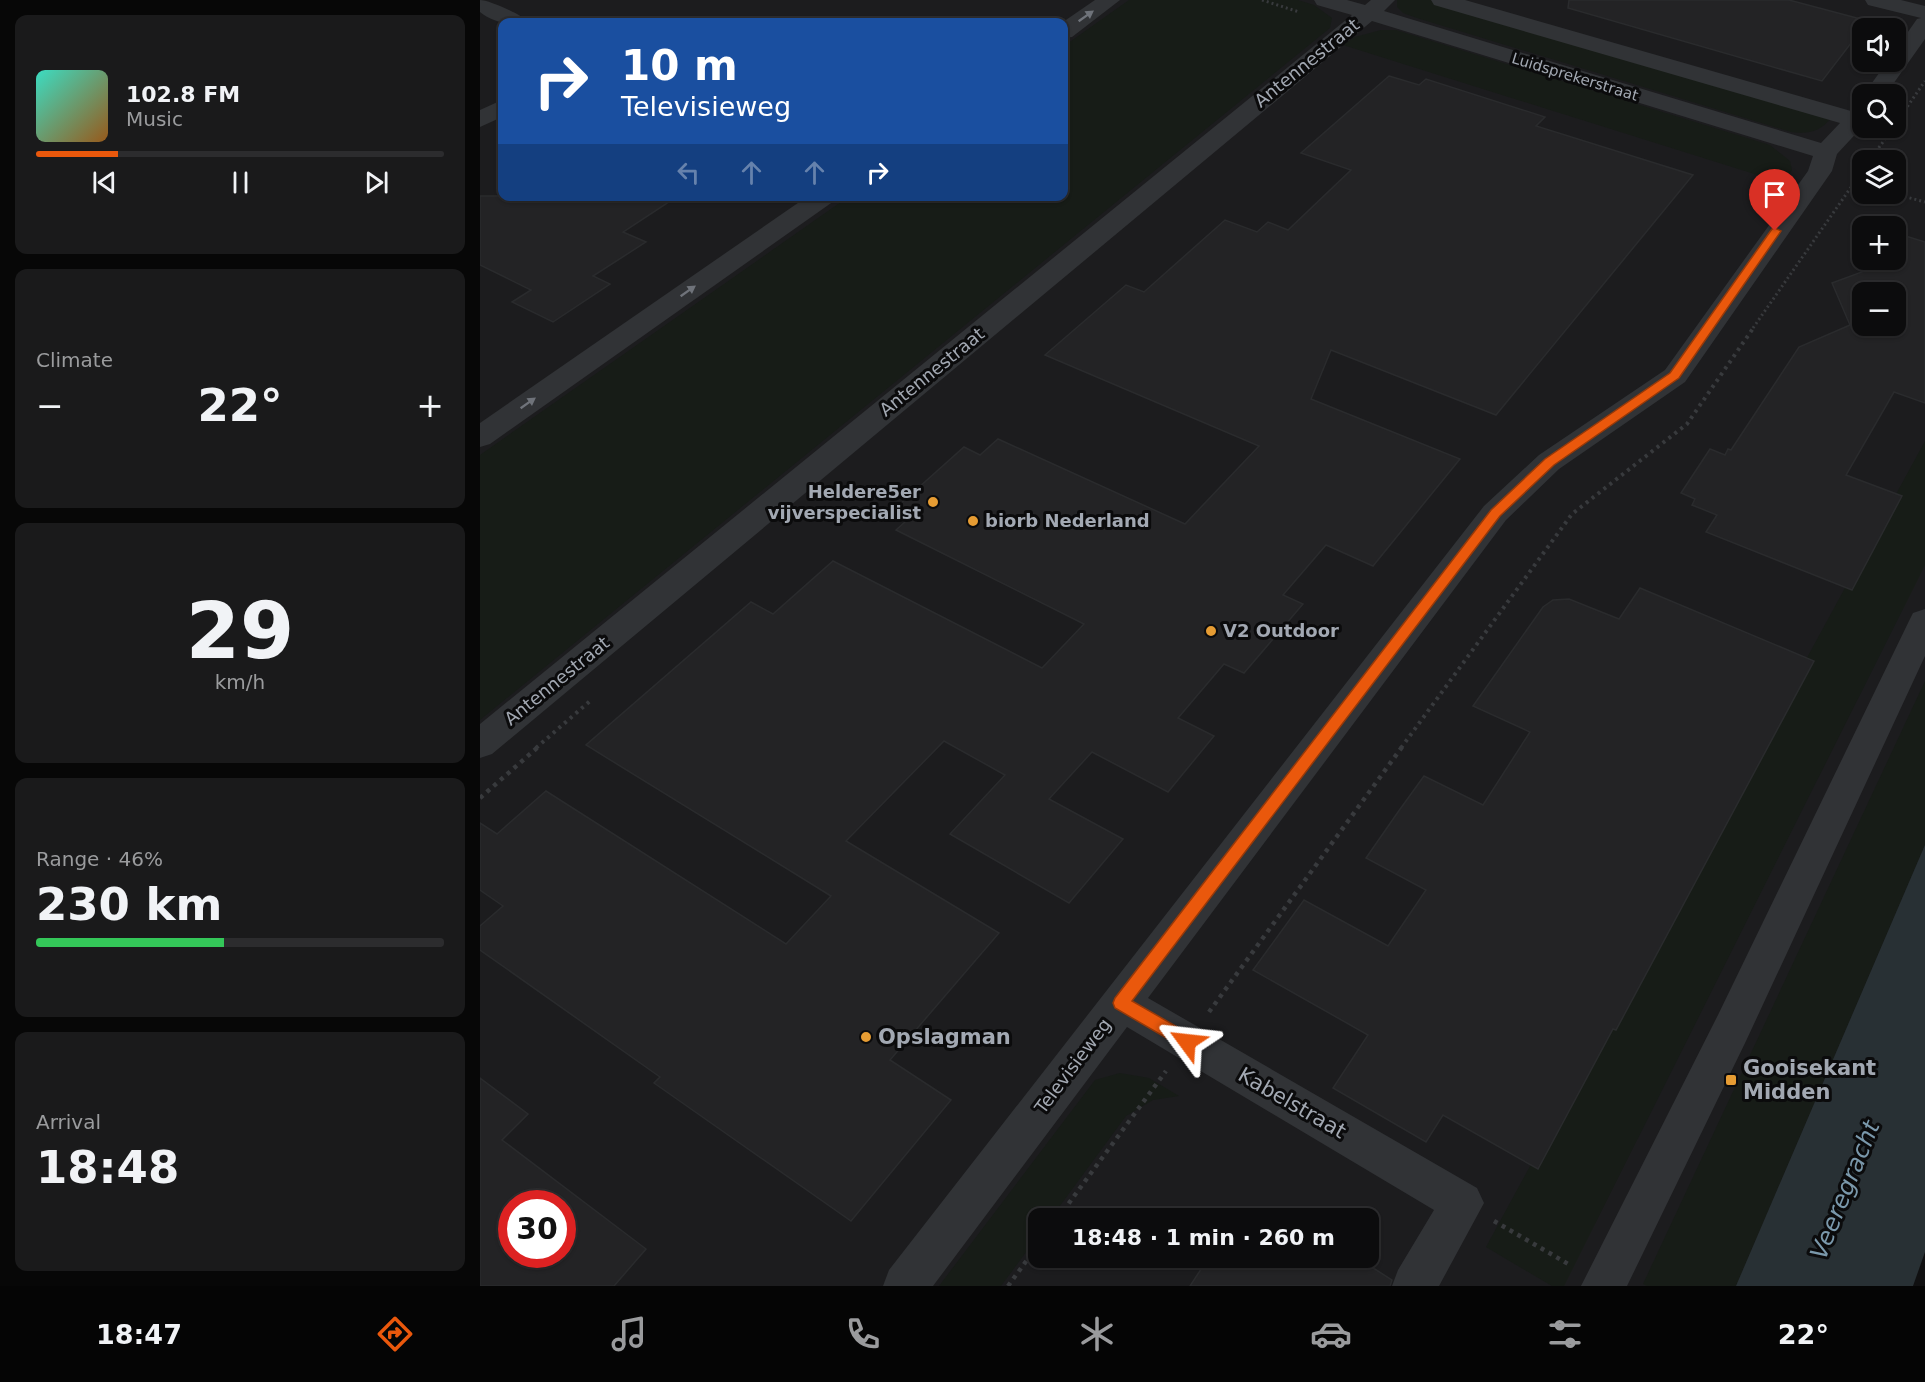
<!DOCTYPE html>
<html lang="en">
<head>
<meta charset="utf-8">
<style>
  :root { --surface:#0c0c0d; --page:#1a1a1b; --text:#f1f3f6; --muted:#9a9b9d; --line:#2c2c2e; --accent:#ea580c }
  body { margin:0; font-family:"DejaVu Sans",sans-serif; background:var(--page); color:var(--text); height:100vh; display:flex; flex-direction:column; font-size:22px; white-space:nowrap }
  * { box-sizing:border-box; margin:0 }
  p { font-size:20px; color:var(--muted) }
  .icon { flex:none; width:33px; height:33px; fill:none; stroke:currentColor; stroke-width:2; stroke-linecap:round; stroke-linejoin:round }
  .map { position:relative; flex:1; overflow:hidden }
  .side { display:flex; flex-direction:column; gap:15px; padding:15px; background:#070707; width:480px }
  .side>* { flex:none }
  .banner { position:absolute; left:18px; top:18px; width:570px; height:183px; border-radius:12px; box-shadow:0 2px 4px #0004,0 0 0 2px var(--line); background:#1a4fa0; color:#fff; overflow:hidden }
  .controls { position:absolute; left:1372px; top:18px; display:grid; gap:12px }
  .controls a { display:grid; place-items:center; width:54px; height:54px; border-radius:12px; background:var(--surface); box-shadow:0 2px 4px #0004,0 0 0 2px var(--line); font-size:30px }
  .speed { position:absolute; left:18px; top:1190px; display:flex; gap:12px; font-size:30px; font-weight:700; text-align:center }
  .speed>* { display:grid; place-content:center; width:78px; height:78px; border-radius:50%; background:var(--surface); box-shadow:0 2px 4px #0004,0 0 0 2px var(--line); line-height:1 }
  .speed .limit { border:9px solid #d22; background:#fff; color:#111 }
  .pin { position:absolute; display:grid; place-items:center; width:51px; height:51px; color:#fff; margin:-62px -26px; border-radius:50% 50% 50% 0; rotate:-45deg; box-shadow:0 0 6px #0007 }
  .pin .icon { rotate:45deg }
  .me { position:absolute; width:66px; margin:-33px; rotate:300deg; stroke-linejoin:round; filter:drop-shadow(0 0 4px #0008) }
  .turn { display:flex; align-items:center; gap:21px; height:126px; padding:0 24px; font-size:27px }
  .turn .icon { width:78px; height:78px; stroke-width:2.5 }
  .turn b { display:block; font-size:42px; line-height:51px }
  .lanes { display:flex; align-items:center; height:57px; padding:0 24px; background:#0003; justify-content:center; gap:30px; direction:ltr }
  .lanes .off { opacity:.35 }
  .big { font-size:45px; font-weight:600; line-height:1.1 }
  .side .card { flex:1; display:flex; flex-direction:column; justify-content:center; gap:9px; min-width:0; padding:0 21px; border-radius:12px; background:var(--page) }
  .side .dial { align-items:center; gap:0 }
  .dial b { font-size:78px; line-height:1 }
  .song { display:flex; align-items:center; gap:18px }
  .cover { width:72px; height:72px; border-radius:9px; background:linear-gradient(135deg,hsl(170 70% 55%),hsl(30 70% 35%)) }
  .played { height:6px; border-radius:3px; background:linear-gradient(90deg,var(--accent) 20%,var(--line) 20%) }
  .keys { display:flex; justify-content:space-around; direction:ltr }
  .heat { display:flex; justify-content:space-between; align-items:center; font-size:33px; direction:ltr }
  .charge { height:9px; border-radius:4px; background:linear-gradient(90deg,#34c759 46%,var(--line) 0) }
  .trip { position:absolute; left:548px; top:1208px; width:351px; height:60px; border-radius:12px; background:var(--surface); box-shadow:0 2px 4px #0004,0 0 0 2px var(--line); font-weight:600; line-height:60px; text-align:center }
  .menu { display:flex; height:96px; justify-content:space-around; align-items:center; background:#050505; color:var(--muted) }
  .menu .icon { width:42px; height:42px }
  .menu .on { color:var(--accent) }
  .menu b { font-size:27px; color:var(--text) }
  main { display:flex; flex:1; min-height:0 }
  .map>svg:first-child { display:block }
</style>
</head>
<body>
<main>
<section class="side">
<div class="card">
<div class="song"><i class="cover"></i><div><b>102.8 FM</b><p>Music</p></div></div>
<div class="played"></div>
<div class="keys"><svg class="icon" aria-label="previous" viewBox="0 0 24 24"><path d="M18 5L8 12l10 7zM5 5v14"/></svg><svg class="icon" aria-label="pause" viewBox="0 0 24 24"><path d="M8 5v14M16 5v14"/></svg><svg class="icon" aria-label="next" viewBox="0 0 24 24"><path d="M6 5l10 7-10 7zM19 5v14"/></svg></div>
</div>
<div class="card"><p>Climate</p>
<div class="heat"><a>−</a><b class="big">22°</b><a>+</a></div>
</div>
<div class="card dial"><b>29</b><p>km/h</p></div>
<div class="card"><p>Range · 46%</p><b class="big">230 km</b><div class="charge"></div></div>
<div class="card"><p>Arrival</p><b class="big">18:48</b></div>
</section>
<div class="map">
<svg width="1445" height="1286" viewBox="0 0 1445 1286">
  <rect width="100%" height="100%" fill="#101011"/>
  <path fill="#1c1c1e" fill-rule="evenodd" d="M 0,0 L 1445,0 L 1445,883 L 1272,1286 L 0,1286 ZM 22,22 L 584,22 L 584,196 L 22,196 ZM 1383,28 L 1416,28 L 1416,62 L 1383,62 ZM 1383,94 L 1416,94 L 1416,128 L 1383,128 ZM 1383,160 L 1416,160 L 1416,194 L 1383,194 ZM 1383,226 L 1416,226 L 1416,260 L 1383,260 ZM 1383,292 L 1416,292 L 1416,326 L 1383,326 ZM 32,1203 L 82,1203 L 82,1254 L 32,1254 ZM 558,1218 L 888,1218 L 888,1257 L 558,1257 Z"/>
  <g fill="#171c17">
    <path d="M 649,0 L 818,0 L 834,5 L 852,18 L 850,28 L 0,720 L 0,455 L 368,197 L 584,196 L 584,46 Z"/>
    <path d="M 962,0 L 1351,118 C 1340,132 1328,134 1311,132 L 937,18 L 923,13 L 917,7 L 917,0 Z"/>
    <path d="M 901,30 L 916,30 L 1290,145 L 1310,161 L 1312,170 L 1303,183 L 863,45 L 875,37 Z"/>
    <path d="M 1445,441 L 1445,565 L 1084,1286 L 1072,1286 L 1006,1247 Z"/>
    <path d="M 1445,681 L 1445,845 L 1256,1286 L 1167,1286 L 1163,1284 Z"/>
    <path d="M 640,1073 L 669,1078 L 699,1096 L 673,1100 L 646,1116 L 571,1218 L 558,1218 L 558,1236 L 521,1286 L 459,1286 L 615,1080 Z"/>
  </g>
  <path fill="#283034" d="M 1445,845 L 1445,1252 L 1433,1286 L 1256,1286 Z"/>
  <g fill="#232325" stroke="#2a2b2d" stroke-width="1.5" fill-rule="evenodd">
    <path d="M 1089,0 L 1309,0 L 1388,21 L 1342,81 L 1088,8 Z"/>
    <path d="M 909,76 L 939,85 L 946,79 L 1065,117 L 1056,126 L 1213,175 L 1016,415 L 851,350 L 831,399 L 980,459 L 893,566 L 846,545 L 803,595 L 823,604 L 764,673 L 744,664 L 698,718 L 734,736 L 688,792 L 612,752 L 569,799 L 643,839 L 589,903 L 470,834 L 525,775 L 464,741 L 366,841 L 519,933 L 410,1060 L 471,1100 L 371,1221 L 174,1083 L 180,1077 L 0,950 L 0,926 L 23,906 L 0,890 L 0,823 L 17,834 L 66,791 L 306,944 L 351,896 L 106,745 L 271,602 L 293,614 L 353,561 L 562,668 L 604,624 L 416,530 L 435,513 L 419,505 L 484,447 L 500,455 L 518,439 L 705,524 L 779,446 L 565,355 L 646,285 L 664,292 L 745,220 L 777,232 L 788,222 L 808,230 L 871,170 L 821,153 Z"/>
    <path d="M 0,196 L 198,196 L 143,232 L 166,242 L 113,276 L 130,284 L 73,322 L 32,302 L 51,290 L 0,265 Z"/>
    <path d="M 1416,233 L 1445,242 L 1445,403 L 1414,392 L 1366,475 L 1422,496 L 1372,590 L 1226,532 L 1237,515 L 1212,505 L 1215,499 L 1201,493 L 1230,449 L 1245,455 L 1248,449 L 1251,450 L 1319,347 L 1370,325 L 1352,283 L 1382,272 L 1390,260 L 1416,260 ZM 1383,292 L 1416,292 L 1416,326 L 1383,326 Z"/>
    <path d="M 1160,588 L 1334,661 L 1136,1030 L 1133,1029 L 1058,1169 L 963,1115 L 946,1142 L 853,1088 L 888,1035 L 773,970 L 824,900 L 908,946 L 946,890 L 886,858 L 918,812 L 944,776 L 1003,805 L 1050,732 L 993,706 L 1063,607 L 1073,600 L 1089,599 L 1139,619 Z"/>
    <path d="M 0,1078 L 48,1114 L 22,1140 L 166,1249 L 134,1286 L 0,1286 ZM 32,1203 L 82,1203 L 82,1254 L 32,1254 Z"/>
    <path d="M 729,1257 L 876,1257 L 912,1280 L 910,1286 L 710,1286 Z"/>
  </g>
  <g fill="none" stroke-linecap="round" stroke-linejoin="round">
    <g stroke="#383a3d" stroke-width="3" stroke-dasharray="2 3" stroke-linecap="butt">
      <path d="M 782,0 L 819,12"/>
      <path d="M 1416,123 L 1445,81"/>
      <path d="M 1390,160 L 1413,128"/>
      <path d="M 1374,182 L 1383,184"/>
      <path d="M 1415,194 L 1445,202"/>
      <path d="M 1273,328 L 1383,170"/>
    </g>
    <g stroke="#383a3d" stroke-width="4" stroke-dasharray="3 4.5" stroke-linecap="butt">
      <path d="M 56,748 L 110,701"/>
      <path d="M 921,748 L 1092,514 L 1207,424 L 1274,327"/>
    </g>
    <g stroke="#383a3d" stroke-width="4.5" stroke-dasharray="4 5" stroke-linecap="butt">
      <path d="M 0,798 L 58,747"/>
      <path d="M 729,1012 L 922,747"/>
      <path d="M 578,1218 L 686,1071"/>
      <path d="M 1014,1221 L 1090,1265"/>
      <path d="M 528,1286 L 558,1245"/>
    </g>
    <g fill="#313336" fill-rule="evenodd">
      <path d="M 0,0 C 9,0 43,15 48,22 C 29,24 15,24 0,12 Z"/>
      <path d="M 615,0 L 640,0 L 592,37 L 584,38 L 583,22 Z"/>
      <path d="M 834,0 L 867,0 L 885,5 L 891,0 L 915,0 L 904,11 L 1341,143 L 1360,123 L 954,5 L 951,0 L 985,0 L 1371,111 L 1375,107 L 1383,105 L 1383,126 L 1357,154 L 1352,171 L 1205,382 L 1079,469 L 1026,520 L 668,998 L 997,1188 L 1004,1203 L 959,1286 L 912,1286 L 918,1270 L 954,1210 L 647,1027 L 453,1286 L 403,1286 L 409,1270 L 1004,506 L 1059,455 L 1185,370 L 1328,171 L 1333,156 L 892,21 L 12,754 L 0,758 L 0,724 L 872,15 L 837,5 Z"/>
      <path d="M 1385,0 L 1421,0 L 1445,6 L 1445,39 L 1406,94 L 1384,94 L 1407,62 L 1416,62 L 1416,49 L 1437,19 L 1441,18 L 1388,5 Z"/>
      <path d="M 22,100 L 22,117 L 0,127 L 0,110 Z"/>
      <path d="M 328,196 L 357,196 L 354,201 L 10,444 L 0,447 L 0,423 Z"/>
      <path d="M 1445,609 L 1445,656 L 1266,1041 L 1147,1286 L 1101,1286 L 1238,1015 L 1429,621 L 1433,613 Z"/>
    </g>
  </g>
  <defs><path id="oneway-solid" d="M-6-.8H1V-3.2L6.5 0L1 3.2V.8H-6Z" transform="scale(1.5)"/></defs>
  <g fill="#6f737a">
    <use href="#oneway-solid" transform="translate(606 16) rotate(-35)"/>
    <use href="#oneway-solid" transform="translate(208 291) rotate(-35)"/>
    <use href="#oneway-solid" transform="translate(48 403) rotate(-35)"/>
  </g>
  <path fill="#ea580c" stroke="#983908" stroke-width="1.5" d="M 1295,228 L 1301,231 L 1199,378 L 1074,465 L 1020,516 L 652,1001 L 713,1036 L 716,1042 L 713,1047 L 707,1049 L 702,1047 L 635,1008 L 633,1003 L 635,998 L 1011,510 L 1065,459 L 1190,373 L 1292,229 Z"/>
  <g fill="#e69c33" stroke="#0b0b0c" stroke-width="2">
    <circle cx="453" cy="502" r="6"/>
    <circle cx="493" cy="521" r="6"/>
    <circle cx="731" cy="631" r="6"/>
    <circle cx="386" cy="1037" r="6"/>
    <rect x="1245" y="1074" width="12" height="12" rx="3"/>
  </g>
  <g text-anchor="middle" stroke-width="6" stroke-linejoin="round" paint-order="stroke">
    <g font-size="15" fill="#a2a8b2" stroke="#0b0b0c">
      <text transform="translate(1095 77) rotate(17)" y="5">Luidsprekerstraat</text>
    </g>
    <g font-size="18" fill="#a2a8b2" stroke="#0b0b0c">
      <text transform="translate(827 63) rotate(-39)" y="6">Antennestraat</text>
      <text transform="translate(452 372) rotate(-39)" y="6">Antennestraat</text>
      <text transform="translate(77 681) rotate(-39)" y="6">Antennestraat</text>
      <text transform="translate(593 1066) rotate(-53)" y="6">Televisieweg</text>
    </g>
    <g font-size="18" font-weight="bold" fill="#a2a8b2" stroke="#0b0b0c" text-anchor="start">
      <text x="441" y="498" text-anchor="end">Heldere5er<tspan x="441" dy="21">vijverspecialist</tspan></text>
      <text x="505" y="527">biorb Nederland</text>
      <text x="743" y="637">V2 Outdoor</text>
    </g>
    <g font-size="21" font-weight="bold" fill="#a2a8b2" stroke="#0b0b0c" text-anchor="start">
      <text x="398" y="1044">Opslagman</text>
      <text x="1263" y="1075">Gooisekant<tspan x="1263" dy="24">Midden</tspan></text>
    </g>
    <g font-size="21" fill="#a2a8b2" stroke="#0b0b0c">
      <text transform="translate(812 1103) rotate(30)" y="7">Kabelstraat</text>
    </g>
    <g font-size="24" font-style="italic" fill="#7a98ab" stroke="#0b0b0c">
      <text transform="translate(1365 1190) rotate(-68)" y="8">Veeregracht</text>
    </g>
  </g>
</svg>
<div class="controls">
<a><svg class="icon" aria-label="sound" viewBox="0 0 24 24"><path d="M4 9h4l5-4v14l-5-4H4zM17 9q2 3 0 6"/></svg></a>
<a><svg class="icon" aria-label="search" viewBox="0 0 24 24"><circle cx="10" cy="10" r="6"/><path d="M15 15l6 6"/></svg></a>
<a><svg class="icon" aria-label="layers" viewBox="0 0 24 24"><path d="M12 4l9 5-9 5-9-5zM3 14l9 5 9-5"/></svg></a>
<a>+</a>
<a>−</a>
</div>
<div class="speed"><div class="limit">30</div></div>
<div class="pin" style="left:1295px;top:231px;background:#d93025"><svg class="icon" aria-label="arrive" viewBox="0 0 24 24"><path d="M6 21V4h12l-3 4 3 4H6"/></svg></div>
<svg class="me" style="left:707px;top:1042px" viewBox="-20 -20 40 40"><path d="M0-17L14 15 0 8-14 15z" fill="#ea580c" stroke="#fff" stroke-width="4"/></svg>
<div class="trip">18:48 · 1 min · 260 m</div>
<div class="banner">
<div class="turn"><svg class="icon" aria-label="right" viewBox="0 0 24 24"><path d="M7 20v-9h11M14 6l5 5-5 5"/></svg><div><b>10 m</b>Televisieweg</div></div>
<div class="lanes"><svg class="icon off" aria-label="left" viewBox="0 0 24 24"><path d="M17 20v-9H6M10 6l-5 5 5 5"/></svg><svg class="icon off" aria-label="ahead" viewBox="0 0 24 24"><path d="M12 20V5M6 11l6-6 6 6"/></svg><svg class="icon off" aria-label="ahead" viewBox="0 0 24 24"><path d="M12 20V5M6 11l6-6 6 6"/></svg><svg class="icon" aria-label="right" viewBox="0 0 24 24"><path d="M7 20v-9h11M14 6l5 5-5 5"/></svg></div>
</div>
</div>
</main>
<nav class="menu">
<b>18:47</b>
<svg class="icon on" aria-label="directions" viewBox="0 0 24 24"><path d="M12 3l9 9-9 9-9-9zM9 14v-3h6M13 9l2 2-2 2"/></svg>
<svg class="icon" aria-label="music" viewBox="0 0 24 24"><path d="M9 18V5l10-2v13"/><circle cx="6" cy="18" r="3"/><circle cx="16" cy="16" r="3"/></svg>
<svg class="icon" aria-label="phone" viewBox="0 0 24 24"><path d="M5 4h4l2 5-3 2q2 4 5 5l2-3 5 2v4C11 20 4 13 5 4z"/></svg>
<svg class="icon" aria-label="climate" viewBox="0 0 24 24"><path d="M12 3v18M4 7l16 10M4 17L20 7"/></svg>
<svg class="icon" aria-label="car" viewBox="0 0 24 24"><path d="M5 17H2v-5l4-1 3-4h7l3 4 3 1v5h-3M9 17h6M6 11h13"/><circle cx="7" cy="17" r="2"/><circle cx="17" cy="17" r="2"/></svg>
<svg class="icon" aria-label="filters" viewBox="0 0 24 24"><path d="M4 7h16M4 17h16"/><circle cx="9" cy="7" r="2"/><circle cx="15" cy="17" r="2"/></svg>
<b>22°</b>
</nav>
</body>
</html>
